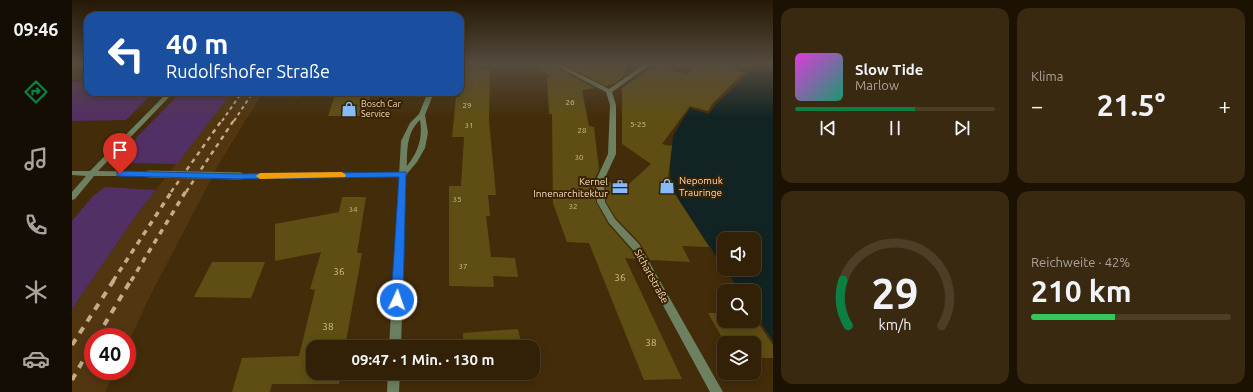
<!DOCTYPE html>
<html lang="de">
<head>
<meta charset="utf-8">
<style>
  :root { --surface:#322107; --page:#3a2911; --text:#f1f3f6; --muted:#a8a39b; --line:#4d3e28; --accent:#0b8043 }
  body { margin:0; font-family:Ubuntu,sans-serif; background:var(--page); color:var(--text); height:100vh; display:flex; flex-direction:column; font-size:15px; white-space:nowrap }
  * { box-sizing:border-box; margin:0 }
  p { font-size:13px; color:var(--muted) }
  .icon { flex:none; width:22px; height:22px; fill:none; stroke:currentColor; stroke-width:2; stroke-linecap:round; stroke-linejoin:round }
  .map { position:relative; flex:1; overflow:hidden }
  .side { display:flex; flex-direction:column; gap:8px; padding:8px; background:#1c1204; width:480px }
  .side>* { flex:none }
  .banner { position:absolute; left:12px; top:12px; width:380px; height:84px; border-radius:12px; box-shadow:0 2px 10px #0003,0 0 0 1px var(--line); background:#1a4fa0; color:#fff; overflow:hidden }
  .buttons { position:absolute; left:645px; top:232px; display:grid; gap:8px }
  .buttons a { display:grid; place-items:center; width:44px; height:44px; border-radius:8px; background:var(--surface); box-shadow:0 2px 10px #0003,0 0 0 1px var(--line); font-size:20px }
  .speed { position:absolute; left:12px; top:328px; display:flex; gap:8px; font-size:20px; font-weight:700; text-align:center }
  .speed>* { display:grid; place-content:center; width:52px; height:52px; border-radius:50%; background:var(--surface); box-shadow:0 2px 10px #0003,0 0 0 1px var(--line); line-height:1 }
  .speed .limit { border:6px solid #d22; background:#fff; color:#111 }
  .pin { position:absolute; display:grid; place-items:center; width:34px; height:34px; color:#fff; margin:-41px -17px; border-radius:50% 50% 50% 0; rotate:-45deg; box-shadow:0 0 4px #0007 }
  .pin .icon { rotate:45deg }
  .me { position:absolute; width:44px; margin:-22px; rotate:3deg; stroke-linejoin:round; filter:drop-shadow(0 0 3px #0008) }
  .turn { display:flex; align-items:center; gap:14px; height:84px; padding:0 16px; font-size:18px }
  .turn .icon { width:52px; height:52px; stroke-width:2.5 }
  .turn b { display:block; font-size:28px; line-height:34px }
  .big { font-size:30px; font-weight:600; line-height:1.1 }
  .side .card { flex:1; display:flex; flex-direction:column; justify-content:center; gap:6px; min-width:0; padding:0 14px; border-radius:12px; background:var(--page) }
  .side .dial { align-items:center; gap:0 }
  .dial svg { height:104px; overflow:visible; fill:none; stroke:var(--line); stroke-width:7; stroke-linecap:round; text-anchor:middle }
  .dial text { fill:var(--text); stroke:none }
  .song { display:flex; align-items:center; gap:12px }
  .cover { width:48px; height:48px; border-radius:6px; background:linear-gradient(135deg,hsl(300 70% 55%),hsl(160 70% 35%)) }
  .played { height:4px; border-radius:2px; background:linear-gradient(90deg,var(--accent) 60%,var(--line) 60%) }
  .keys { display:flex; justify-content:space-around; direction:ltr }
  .heat { display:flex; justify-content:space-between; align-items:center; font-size:22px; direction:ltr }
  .charge { height:6px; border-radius:3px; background:linear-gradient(90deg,#34c759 42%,var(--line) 0) }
  .side .tiles { flex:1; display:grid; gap:8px; grid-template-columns:repeat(2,1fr) }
  .trip { position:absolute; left:234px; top:340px; width:234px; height:40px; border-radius:12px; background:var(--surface); box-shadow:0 2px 10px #0003,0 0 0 1px var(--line); font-weight:600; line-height:40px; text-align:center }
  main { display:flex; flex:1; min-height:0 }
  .tab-bar { display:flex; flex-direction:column; width:72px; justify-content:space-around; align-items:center; background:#140d03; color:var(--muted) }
  .tab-bar .icon { width:28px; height:28px }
  .tab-bar .active { color:var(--accent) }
  .tab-bar b { font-size:18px; color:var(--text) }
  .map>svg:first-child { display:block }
</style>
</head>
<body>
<main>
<nav class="tab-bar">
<b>09:46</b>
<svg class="icon active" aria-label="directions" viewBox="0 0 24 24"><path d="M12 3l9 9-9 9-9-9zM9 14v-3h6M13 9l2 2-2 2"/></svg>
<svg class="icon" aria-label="music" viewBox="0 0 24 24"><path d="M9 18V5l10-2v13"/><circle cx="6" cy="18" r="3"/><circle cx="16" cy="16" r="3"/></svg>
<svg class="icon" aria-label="phone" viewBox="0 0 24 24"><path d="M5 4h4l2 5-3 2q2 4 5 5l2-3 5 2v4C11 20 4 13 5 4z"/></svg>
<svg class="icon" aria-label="climate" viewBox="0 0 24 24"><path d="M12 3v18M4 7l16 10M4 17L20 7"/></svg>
<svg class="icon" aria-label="car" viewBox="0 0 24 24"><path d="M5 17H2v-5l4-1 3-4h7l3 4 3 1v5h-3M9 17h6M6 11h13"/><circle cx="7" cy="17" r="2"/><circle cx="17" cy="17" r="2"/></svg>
</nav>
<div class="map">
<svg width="701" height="392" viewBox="0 0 701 392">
  <rect width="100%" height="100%" fill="#432c09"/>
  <path fill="#513610" d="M 160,92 L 191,92 L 148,162 L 77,298 L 55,345 L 55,337 L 21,337 L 21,371 L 43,371 L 33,392 L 0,392 L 0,309 L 65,214 Z"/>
  <g fill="#522f64">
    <path d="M 0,82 L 16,82 L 16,92 L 82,92 L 54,120 L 0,121 Z"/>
    <path d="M 109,92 L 160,92 L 105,164 L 61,163 L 53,156 L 64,138 Z"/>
    <path d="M 191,92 L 231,92 L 229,98 L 188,97 Z"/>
    <path d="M 33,187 L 84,190 L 65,214 L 0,309 L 0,221 L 21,196 Z"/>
  </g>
  <path fill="#112322" d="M 686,64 L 701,64 L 701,341 L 682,313 L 682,291 L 668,291 L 653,269 L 682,269 L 682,239 L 652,239 L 652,268 L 599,188 L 598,168 L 601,136 L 618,108 L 637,114 L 643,105 Z"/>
  <g fill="#5f4e13">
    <path d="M 461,64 L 482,64 L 482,66 L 523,88 L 510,90 L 517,126 L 522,127 L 527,170 L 522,180 L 524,202 L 536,224 L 560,251 L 564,259 L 553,258 L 610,379 L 572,380 L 517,243 L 495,242 L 481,203 L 480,114 L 477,114 L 475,77 L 478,76 Z"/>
    <path d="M 490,64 L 553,64 L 554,75 L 542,84 L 534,86 Z"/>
    <path d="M 627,64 L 643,64 L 672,72 L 640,104 L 636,111 L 618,106 L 590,144 L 598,146 L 600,145 L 596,178 L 600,180 L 599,188 L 637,247 L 610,246 L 618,262 L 578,260 L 568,243 L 544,218 L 534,202 L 534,182 L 557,184 L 579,164 L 550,144 L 550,88 L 584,65 L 615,74 Z"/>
    <path d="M 388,68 L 418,70 L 417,121 L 424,195 L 416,195 L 418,216 L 414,216 L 419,257 L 443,258 L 446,277 L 421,276 L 422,287 L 377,286 L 377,186 L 389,186 L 392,137 L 380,137 L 384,97 L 388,97 Z"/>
    <path d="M 264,92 L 299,92 L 294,116 L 256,116 Z"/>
    <path d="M 270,197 L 294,197 L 285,253 L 290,253 L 273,347 L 241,347 L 241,373 L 269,373 L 267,384 L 200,384 L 198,392 L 160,392 L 170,358 L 227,356 L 243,290 L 238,289 L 249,252 L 203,261 L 203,224 L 267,212 Z"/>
    <path d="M 140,262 L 193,262 L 179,298 L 122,297 Z"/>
    <path d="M 636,313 L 652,313 L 652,321 L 682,321 L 682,317 L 701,345 L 701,358 L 682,358 L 682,343 L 653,343 Z"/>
    <path d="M 446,329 L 450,347 L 391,347 L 391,333 Z"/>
  </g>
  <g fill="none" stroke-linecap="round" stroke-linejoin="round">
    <g fill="#6d8060" fill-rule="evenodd">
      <path d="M 483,64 L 488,64 L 537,89 L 573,64 L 579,64 L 540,92 L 544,105 L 544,154 L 532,180 L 533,202 L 543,219 L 567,244 L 651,392 L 638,392 L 561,250 L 537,223 L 525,202 L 524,180 L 536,154 L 538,105 L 534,92 L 483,65 Z"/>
      <path d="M 96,92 L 102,92 L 26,171 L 77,172 L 80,172 L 81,174 L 80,176 L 22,176 L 3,199 L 0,200 L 0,192 L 14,176 L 0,175 L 0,171 L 18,171 Z"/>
      <path d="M 331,172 L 335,174 L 334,176 L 168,178 L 164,176 L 168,174 Z"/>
    </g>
    <g fill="#6d8060" fill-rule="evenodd">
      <path d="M 356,92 L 362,92 L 353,115 L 356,133 L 353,148 L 345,162 L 334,175 L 329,347 L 317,347 L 329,141 L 338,123 L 347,114 ZM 348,120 C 351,138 346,152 335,166 C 335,149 335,132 348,120 Z"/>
      <path d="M 316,373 L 328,373 L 327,392 L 315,392 Z"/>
    </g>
    <g stroke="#c4ab8b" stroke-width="2" stroke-dasharray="3.5 3.5" stroke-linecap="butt">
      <path d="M 150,121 L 170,92"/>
      <path d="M 162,121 L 181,92"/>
    </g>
    <g stroke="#c4ab8b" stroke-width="2.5" stroke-dasharray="4.5 4.5" stroke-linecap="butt">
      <path d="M 99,192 L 150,120"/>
      <path d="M 114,192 L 162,120"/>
    </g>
    <g stroke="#c4ab8b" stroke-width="3.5" stroke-dasharray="5.5 5.5" stroke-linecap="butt">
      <path d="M 41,281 L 100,191"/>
      <path d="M 59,281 L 114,191"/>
    </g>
    <g stroke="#c4ab8b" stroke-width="4" stroke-dasharray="7 7" stroke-linecap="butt">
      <path d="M 25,337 L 59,280"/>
      <path d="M 0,345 L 42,280"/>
      <path d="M 0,380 L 21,343"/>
    </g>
    <path stroke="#6d8060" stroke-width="7" d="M 77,174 L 168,176"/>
  </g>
  <linearGradient id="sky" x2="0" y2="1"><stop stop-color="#251805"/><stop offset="0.54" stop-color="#554b3e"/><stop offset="1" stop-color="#554b3e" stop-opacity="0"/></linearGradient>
  <rect width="701" height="118" fill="url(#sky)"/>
  <path fill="#1a73e8" stroke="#114b97" d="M 48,171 L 168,174 L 334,172 L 331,300 L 329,304 L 325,305 L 321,304 L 319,300 L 327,177 L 168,179 L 45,176 L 45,172 Z"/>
  <path fill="#f59e0b" d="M 270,172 L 274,175 L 273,177 L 188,179 L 184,176 L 188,173 Z"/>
  <defs>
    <symbol id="shop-bare" viewBox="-9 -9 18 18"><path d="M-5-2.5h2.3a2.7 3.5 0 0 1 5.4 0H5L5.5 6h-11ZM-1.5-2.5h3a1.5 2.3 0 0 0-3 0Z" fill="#85bbfb" stroke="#392200" stroke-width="2.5" paint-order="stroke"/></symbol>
    <symbol id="office-bare" viewBox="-9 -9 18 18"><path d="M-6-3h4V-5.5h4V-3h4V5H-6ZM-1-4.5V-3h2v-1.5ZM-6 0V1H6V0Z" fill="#85bbfb" stroke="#392200" stroke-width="2.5" paint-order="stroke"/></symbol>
  </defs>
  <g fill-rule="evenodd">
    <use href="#shop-bare" x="266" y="98" width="22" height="22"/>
    <use href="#shop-bare" x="584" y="175" width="22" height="22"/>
    <use href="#office-bare" x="537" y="176" width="22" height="22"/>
  </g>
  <g text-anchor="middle" stroke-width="4" stroke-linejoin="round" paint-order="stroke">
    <g font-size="8" fill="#d1ba94">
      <text x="498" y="105">26</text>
      <text x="395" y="108">29</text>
      <text x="566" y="127">5-25</text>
      <text x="397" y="128">31</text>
      <text x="510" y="133">28</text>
      <text x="507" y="160">30</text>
      <text x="385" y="202">35</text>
      <text x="501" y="209">32</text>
      <text x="281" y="212">34</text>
      <text x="391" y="269">37</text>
    </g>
    <g font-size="9" fill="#f7debf" stroke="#392200" text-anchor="start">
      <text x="289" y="107">Bosch Car<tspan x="289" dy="10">Service</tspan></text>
    </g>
    <g font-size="10" fill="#f7debf" stroke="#392200" text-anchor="start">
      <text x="607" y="184">Nepomuk<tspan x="607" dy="12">Trauringe</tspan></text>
      <text x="536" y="185" text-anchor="end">Kernel<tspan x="536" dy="12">Innenarchitektur</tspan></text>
    </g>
    <g font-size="10" fill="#d1ba94">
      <text x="267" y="275">36</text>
      <text x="548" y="281">36</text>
      <text x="256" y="330">38</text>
      <text x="579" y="346">38</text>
    </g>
    <g font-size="10" fill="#f7debf" stroke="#392200">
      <text transform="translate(580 276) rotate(61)" y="4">Sichartstraße</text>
    </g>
  </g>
</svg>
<div class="buttons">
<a><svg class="icon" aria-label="sound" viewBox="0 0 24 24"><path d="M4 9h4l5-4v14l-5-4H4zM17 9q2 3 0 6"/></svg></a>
<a><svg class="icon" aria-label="search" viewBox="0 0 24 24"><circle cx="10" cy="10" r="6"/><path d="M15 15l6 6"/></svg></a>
<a><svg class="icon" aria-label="layers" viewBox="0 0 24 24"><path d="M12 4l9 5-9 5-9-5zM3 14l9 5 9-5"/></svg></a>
</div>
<div class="speed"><div class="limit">40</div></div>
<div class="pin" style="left:48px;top:174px;background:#d93025"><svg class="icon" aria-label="arrive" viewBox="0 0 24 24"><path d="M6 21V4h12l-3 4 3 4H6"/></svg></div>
<svg class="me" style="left:325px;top:300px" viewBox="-20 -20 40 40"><circle r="17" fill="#1a73e8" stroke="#fff" stroke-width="3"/><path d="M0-11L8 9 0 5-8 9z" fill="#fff"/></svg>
<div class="trip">09:47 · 1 Min. · 130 m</div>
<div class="banner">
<div class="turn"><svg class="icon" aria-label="left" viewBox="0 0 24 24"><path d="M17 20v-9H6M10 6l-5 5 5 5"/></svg><div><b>40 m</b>Rudolfshofer Straße</div></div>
</div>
</div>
<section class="side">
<div class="tiles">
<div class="card">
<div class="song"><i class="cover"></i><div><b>Slow Tide</b><p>Marlow</p></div></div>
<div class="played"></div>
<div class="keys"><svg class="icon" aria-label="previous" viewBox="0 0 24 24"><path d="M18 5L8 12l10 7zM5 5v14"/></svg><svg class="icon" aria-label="pause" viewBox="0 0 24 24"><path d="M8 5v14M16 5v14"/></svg><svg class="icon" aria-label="next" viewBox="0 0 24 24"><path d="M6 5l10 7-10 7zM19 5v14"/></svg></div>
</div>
<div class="card"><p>Klima</p>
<div class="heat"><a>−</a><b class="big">21.5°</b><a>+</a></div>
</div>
<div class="card dial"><svg viewBox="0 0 100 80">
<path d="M14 69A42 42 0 1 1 86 69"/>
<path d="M14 69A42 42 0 0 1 10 34" stroke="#0b8043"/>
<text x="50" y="56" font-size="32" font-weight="700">29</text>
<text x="50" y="72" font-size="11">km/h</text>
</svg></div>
<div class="card"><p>Reichweite · 42%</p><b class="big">210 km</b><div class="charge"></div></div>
</div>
</section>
</main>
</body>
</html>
